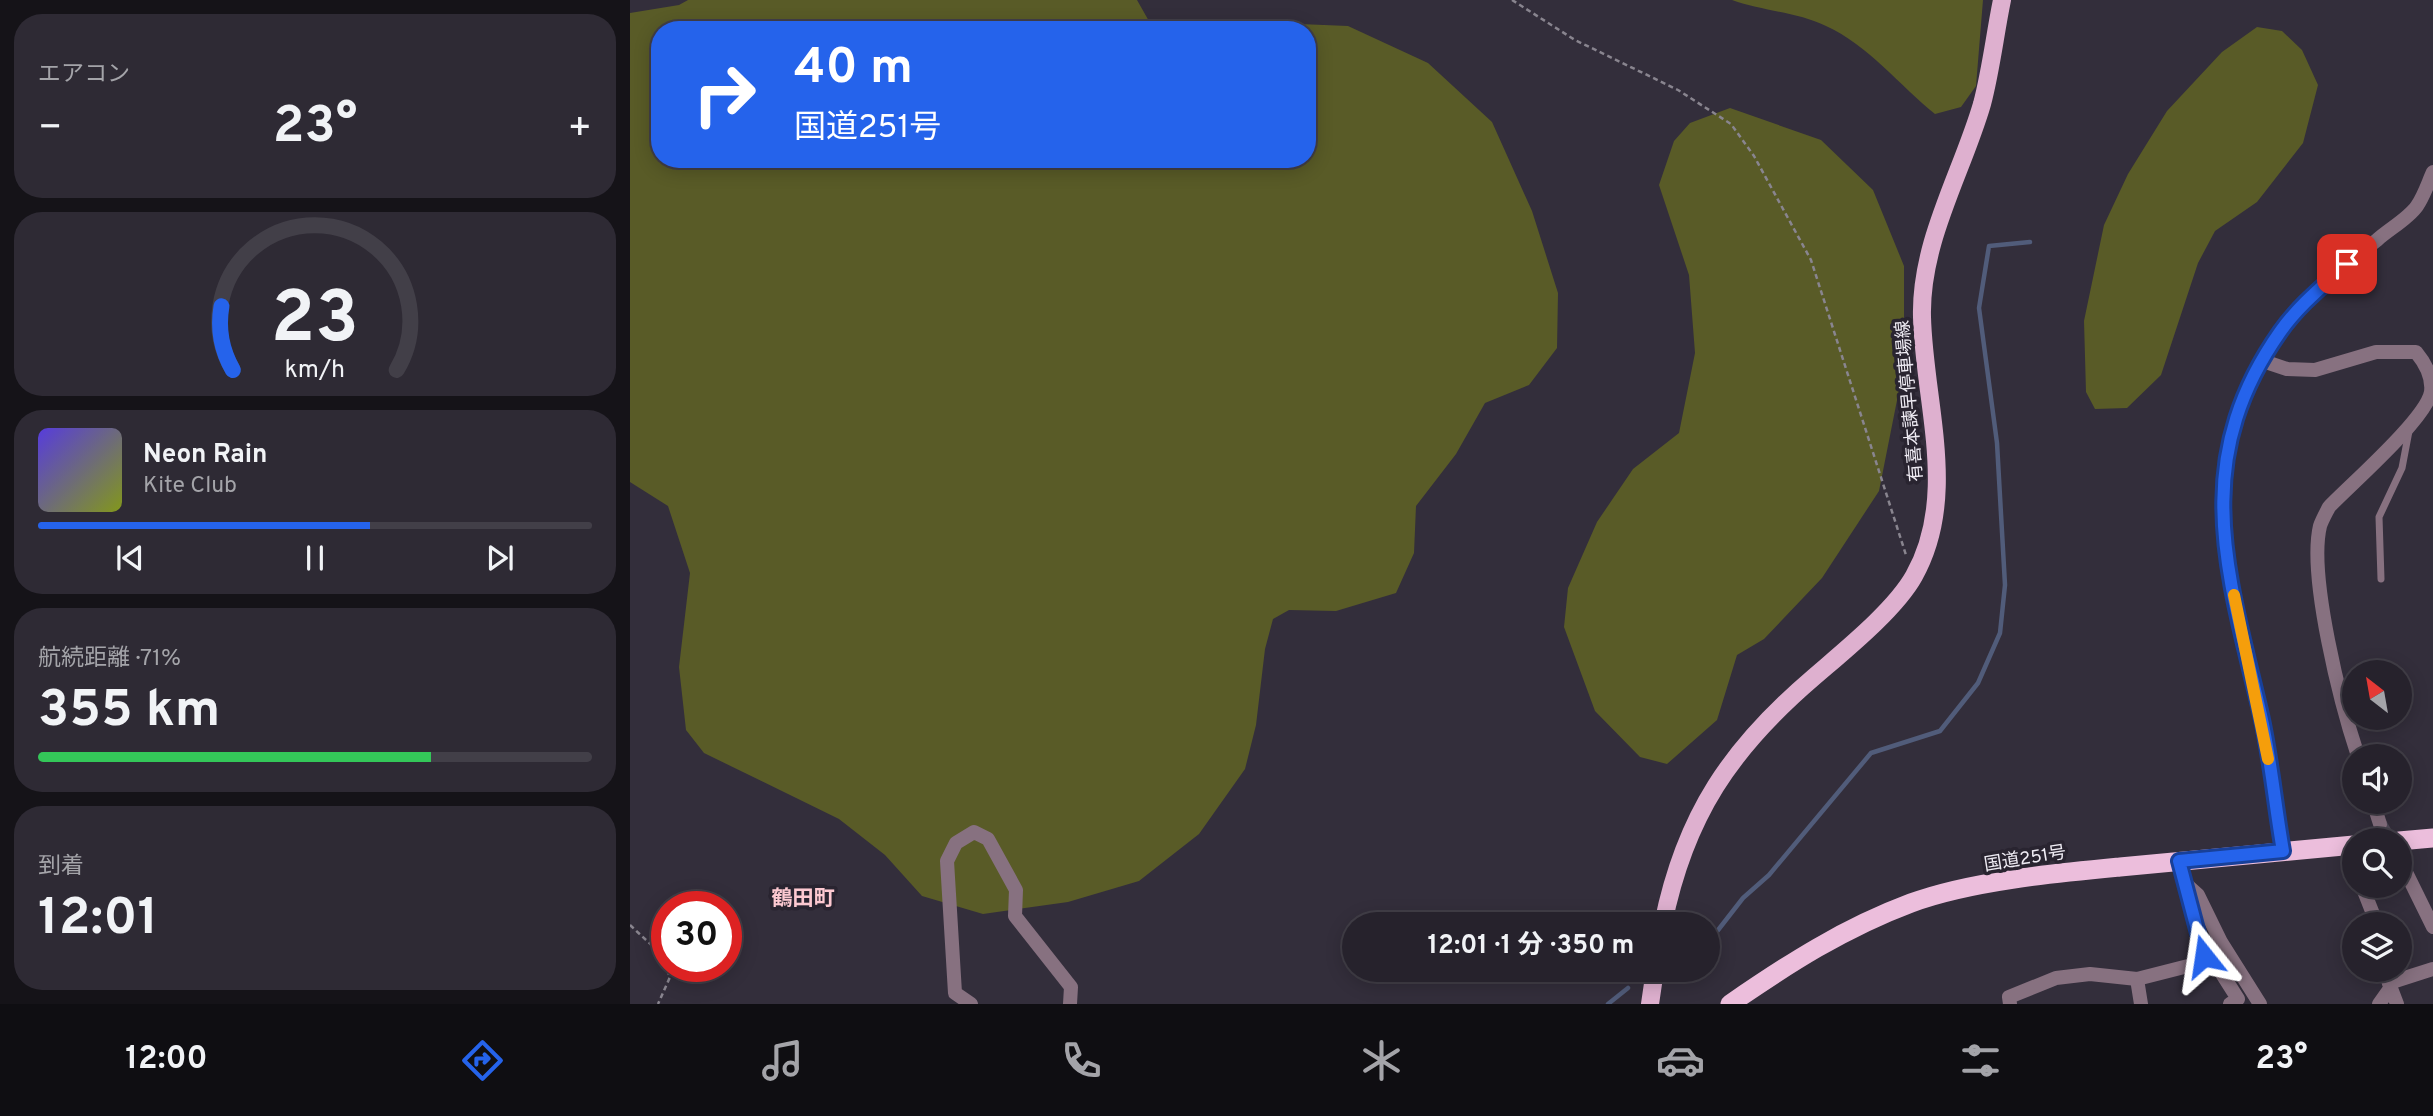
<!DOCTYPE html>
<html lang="ja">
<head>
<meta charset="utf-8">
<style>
  :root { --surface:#26222c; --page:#2e2a34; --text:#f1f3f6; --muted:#a4a4a9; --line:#423f48; --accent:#2563eb }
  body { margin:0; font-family:Overpass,"Noto Sans JP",sans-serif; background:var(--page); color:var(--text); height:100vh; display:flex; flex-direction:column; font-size:26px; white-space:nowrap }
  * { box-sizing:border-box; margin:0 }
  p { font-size:23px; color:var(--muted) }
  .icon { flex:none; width:38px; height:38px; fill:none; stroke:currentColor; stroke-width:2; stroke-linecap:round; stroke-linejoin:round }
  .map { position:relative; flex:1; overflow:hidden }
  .details { display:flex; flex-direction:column; gap:14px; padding:14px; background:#151318; width:630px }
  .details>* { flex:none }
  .banner { position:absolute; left:21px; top:21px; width:665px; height:147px; border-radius:28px; box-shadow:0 4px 18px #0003,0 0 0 2px var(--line); background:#2563eb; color:#fff; overflow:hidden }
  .needle { width:46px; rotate:329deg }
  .buttons { position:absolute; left:1712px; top:660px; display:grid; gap:14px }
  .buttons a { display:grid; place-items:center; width:70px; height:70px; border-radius:50%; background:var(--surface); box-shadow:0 4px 18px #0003,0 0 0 2px var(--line); font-size:35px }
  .speed { position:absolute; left:21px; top:891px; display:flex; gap:14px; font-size:35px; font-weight:700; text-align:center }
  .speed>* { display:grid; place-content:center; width:91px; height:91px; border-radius:50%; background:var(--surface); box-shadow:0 4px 18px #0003,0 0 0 2px var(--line); line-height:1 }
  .speed .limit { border:10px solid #d22; background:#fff; color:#111 }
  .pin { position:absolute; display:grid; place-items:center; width:60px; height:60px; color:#fff; margin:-30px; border-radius:14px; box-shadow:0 4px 10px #0006 }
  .me { position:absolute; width:77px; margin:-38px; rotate:345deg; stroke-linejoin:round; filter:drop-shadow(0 0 5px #0008) }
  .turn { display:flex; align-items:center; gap:24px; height:147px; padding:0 28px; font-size:32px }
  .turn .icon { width:91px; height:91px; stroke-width:2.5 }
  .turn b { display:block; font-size:49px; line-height:60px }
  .big { font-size:52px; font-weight:700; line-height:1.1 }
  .details .card { flex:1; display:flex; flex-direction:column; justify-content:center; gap:10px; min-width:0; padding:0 24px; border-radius:28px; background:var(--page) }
  .details .dial { align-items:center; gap:0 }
  .dial svg { height:182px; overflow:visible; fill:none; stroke:var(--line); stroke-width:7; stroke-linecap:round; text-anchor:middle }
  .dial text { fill:var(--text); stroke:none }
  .song { display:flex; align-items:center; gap:21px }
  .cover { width:84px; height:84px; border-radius:10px; background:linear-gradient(135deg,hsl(250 70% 55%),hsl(70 70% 35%)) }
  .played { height:7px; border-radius:4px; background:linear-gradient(90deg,var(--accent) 60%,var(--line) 60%) }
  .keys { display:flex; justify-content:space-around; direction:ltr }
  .heat { display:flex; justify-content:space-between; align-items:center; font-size:38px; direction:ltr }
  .charge { height:10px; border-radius:5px; background:linear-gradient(90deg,#34c759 71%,var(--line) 0) }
  .trip { position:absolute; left:712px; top:912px; width:378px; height:70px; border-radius:35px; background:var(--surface); box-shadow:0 4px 18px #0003,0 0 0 2px var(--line); font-weight:700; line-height:70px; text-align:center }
  .tab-bar { display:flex; height:112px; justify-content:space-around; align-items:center; background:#0f0e12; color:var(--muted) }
  .tab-bar .icon { width:49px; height:49px }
  .tab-bar .selected { color:var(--accent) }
  .tab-bar b { font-size:32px; color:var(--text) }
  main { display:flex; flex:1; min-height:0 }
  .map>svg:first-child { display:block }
</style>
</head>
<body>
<main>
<section class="details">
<div class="card"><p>エアコン</p>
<div class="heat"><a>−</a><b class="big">23°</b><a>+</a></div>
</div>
<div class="card dial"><svg viewBox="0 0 100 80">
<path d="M14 69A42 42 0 1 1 86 69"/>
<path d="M14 69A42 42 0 0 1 9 41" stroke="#2563eb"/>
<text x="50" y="56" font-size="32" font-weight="700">23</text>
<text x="50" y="72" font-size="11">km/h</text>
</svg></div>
<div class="card">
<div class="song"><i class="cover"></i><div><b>Neon Rain</b><p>Kite Club</p></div></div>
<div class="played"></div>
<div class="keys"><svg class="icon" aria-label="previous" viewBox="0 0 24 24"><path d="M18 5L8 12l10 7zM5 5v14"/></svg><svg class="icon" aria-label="pause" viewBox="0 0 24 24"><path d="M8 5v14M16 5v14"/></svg><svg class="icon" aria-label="next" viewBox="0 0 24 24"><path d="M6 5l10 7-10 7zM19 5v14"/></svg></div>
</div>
<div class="card"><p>航続距離 · 71%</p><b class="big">355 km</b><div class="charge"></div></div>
<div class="card"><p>到着</p><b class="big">12:01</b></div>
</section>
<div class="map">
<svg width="1803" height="1004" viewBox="0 0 1803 1004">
  <rect width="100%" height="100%" fill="#332e3b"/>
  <g fill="#595b27">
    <path d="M 58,0 L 507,0 L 524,30 L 30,30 L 30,159 L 677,159 L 677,30 L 630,30 L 645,23 L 718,26 L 798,63 L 862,122 L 902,211 L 928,293 L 927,348 L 899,385 L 855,403 L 826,454 L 786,506 L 784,553 L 766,593 L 706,611 L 659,610 L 643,619 L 635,649 L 626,725 L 615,769 L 569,834 L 509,881 L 438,902 L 353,914 L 292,896 L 255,855 L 209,819 L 74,753 L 56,730 L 49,667 L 60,573 L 38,506 L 0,482 L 0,13 L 49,5 Z"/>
    <path d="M 1102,0 L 1353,0 L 1346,86 L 1331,107 L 1305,114 C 1269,85 1238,45 1196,26 C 1168,12 1132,11 1102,0 Z"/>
    <path d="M 1627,27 L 1652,31 L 1672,50 L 1688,85 L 1673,143 L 1627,202 L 1585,231 L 1568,263 L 1531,375 L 1497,408 L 1465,409 L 1456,392 L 1454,321 L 1474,225 L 1498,174 L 1537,111 L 1592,52 Z"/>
    <path d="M 1100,108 L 1191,140 L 1243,190 L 1274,266 L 1274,365 L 1249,491 L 1192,578 L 1134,639 L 1107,655 L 1087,720 L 1037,764 L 1010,757 L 965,711 L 934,627 L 938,588 L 967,522 L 1003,469 L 1049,433 L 1065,353 L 1059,275 L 1029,185 L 1044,141 L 1060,123 Z"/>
  </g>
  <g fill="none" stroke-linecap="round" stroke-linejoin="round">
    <g stroke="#515c7a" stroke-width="4.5">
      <path d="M 1078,943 L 1113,898 L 1139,875 L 1241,753 L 1310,731 L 1348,683 L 1370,633 L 1375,585 L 1367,443 L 1349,308 L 1359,246 L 1400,242"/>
      <path d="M 1040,974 L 1049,970"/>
      <path d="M 978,1004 L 998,988"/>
    </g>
    <path stroke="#4f4a57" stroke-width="14" stroke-dasharray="14 7" stroke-linecap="butt" d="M 1750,824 L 1759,840"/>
    <g stroke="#89858f" stroke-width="2.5" stroke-dasharray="5 3.5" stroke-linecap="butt">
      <path d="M 882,0 L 945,40 L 1048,90 L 1101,124 L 1124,156 L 1181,260 L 1276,555"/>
      <path d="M 0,925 L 30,953 L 40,977 L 28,1004"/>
    </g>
    <path stroke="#877180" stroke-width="7" d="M 1751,579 L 1749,517 L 1772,468 L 1779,431"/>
    <g stroke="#877180" stroke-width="14">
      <path d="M 1633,361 L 1657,369 L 1685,370 L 1746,352 L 1786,352 C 1795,363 1803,376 1801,392 C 1796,419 1721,484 1699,507 C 1696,513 1692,520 1690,526 C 1678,576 1711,705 1728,756"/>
      <path d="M 1743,802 L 1750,824"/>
      <path d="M 1716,845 L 1724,865"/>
      <path d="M 1653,851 C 1645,806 1641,760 1631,715 C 1600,578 1557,456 1651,331 C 1677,296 1713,267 1747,240 C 1759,229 1778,219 1787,206 C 1794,196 1798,183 1803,172"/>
      <path d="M 1769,858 L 1803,927"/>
      <path d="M 1558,886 L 1568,895 L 1591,942 L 1630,1004"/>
      <path d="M 1732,886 L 1747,924"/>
      <path d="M 1574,956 L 1582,958 L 1608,999 L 1600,1004"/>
      <path d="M 1754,970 L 1767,1004"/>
      <path d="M 1507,979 L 1511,1004"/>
      <path d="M 1759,983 L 1803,969"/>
      <path d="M 341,1004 L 325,993 L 317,861 L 326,843 L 344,832 L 358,839 L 386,890 L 385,916 L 441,987 L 440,1004"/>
      <path d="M 1380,1004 L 1379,997 L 1426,978 L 1460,974 L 1507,979 L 1562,965 L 1574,956 L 1549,861"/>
      <path d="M 1749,1004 L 1761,987"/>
    </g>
    <g stroke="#deb0cf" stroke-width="18">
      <path d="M 1033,924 C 1055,815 1101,748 1184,677 C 1214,651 1265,610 1284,576 C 1329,496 1294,403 1292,317 C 1290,242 1332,173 1352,104 C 1361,70 1365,34 1372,0"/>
      <path d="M 1020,1004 L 1025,970"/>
    </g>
    <g stroke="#ecbedc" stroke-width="19">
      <path d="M 1769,841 L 1803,838"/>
      <path d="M 1100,1004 C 1158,964 1214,928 1281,903 C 1340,881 1427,873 1490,867 C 1568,859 1646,852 1724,845"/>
    </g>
  </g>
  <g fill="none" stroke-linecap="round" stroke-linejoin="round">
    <defs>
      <path id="route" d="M 1574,956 L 1549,861 L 1653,851 C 1645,806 1641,759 1631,715 C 1598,573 1558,463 1650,332 C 1668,306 1694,285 1717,264"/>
    </defs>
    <use href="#route" stroke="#184099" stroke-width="18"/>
    <use href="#route" stroke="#2563eb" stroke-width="12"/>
    <path stroke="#f59e0b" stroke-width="12" d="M 1604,595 L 1638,759"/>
  </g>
  <g text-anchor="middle" stroke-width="7" stroke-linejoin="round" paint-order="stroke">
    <g font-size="18" fill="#efecf4" stroke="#292430">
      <text transform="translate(1279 401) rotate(-95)" y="6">有喜本諫早停車場線</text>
      <text transform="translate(1395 858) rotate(-9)" y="6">国道251号</text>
    </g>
    <g font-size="21" font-weight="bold" fill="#fdc9d1" stroke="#292430">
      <text x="173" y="905">鶴田町</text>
    </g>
  </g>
</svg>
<div class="buttons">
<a><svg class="needle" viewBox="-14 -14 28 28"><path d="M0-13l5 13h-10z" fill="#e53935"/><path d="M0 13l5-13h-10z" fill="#a4a4a9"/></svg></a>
<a><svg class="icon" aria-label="sound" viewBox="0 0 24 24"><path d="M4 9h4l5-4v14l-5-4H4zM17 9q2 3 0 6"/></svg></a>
<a><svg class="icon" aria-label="search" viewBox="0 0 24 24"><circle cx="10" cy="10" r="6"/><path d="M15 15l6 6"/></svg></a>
<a><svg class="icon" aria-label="layers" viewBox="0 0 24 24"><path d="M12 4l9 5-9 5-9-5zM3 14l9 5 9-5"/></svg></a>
</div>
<div class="speed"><div class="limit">30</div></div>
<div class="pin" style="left:1717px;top:264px;background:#d93025"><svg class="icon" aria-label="arrive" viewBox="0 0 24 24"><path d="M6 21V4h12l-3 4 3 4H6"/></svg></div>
<svg class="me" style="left:1574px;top:956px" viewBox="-20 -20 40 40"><path d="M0-17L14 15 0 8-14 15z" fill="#2563eb" stroke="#fff" stroke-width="4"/></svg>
<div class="trip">12:01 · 1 分 · 350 m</div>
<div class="banner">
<div class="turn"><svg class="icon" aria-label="right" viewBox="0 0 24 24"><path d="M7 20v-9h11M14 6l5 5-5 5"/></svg><div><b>40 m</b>国道251号</div></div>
</div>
</div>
</main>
<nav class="tab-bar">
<b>12:00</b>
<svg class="icon selected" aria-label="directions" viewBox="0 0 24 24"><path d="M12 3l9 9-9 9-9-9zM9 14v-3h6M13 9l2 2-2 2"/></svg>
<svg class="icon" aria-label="music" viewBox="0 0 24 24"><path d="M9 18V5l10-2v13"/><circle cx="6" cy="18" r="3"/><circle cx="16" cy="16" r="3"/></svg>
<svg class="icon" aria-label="phone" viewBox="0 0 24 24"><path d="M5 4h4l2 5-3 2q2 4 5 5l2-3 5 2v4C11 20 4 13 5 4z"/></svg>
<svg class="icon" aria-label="climate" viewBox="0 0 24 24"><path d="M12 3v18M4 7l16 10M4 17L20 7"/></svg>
<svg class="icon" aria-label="car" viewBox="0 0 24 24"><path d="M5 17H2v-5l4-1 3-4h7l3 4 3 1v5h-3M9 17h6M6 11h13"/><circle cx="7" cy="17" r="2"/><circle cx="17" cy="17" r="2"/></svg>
<svg class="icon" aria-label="filters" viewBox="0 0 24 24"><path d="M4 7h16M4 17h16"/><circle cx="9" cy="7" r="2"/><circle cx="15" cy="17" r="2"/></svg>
<b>23°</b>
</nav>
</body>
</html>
